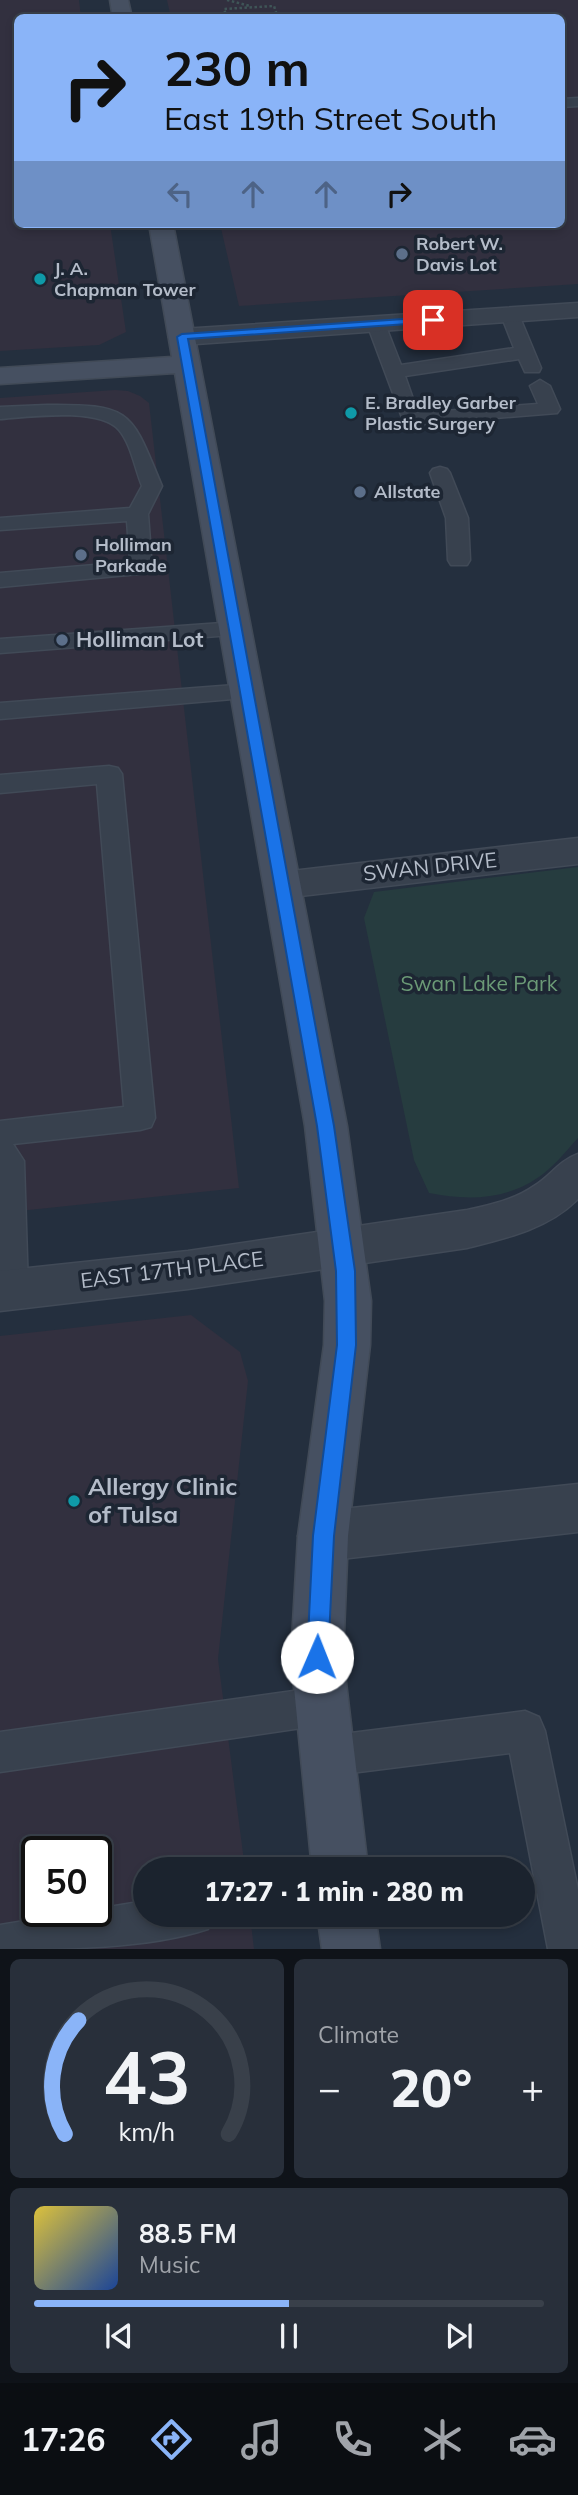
<!DOCTYPE html>
<html lang="en">
<head>
<meta charset="utf-8">
<style>
  :root { --surface:#1b232e; --page:#282f3a; --text:#f1f3f6; --muted:#a0a4aa; --line:#39404a; --accent:#8ab4f8 }
  body { margin:0; font-family:Mulish,sans-serif; background:var(--page); color:var(--text); height:100vh; display:flex; flex-direction:column; font-size:26px; white-space:nowrap }
  * { box-sizing:border-box; margin:0 }
  p { font-size:23px; color:var(--muted) }
  .icon { flex:none; width:38px; height:38px; fill:none; stroke:currentColor; stroke-width:2; stroke-linecap:round; stroke-linejoin:round }
  .map { position:relative; height:1949px; overflow:hidden }
  .drawer { display:flex; flex-direction:column; gap:10px; padding:10px; background:#0f1319; flex:1 }
  .drawer>* { flex:none }
  .top-card { position:absolute; left:14px; top:14px; width:551px; height:214px; border-radius:10px; box-shadow:0 4px 10px #0003,0 0 0 2px var(--line); background:#8ab4f8; color:#111; overflow:hidden }
  .speed { position:absolute; left:21px; top:1836px; display:flex; gap:14px; font-size:35px; font-weight:700; text-align:center }
  .speed>* { display:grid; place-content:center; width:91px; height:91px; border-radius:50%; background:var(--surface); box-shadow:0 4px 10px #0003,0 0 0 2px var(--line); line-height:1 }
  .speed .limit { border:4px solid #111; border-radius:10px; background:#fff; color:#111 }
  .pin { position:absolute; display:grid; place-items:center; width:60px; height:60px; color:#fff; margin:-30px; border-radius:14px; box-shadow:0 4px 10px #0006 }
  .me { position:absolute; width:77px; margin:-38px; rotate:1deg; stroke-linejoin:round; filter:drop-shadow(0 0 5px #0008) }
  .turn { display:flex; align-items:center; gap:24px; height:147px; padding:0 35px; font-size:32px }
  .turn .icon { width:91px; height:91px; stroke-width:2.5 }
  .turn b { display:block; font-size:49px; line-height:60px }
  .lanes { display:flex; align-items:center; height:66px; padding:0 35px; background:#0003; justify-content:center; gap:35px; direction:ltr }
  .lanes .off { opacity:.35 }
  .big { font-size:52px; font-weight:800; line-height:1.1 }
  .drawer .card { flex:1; display:flex; flex-direction:column; justify-content:center; gap:10px; min-width:0; padding:0 24px; border-radius:10px; background:var(--page) }
  .drawer .dial { align-items:center; gap:0 }
  .dial svg { height:182px; overflow:visible; fill:none; stroke:var(--line); stroke-width:7; stroke-linecap:round; text-anchor:middle }
  .dial text { fill:var(--text); stroke:none }
  .song { display:flex; align-items:center; gap:21px }
  .cover { width:84px; height:84px; border-radius:10px; background:linear-gradient(135deg,hsl(50 70% 55%),hsl(220 70% 35%)) }
  .played { height:7px; border-radius:4px; background:linear-gradient(90deg,var(--accent) 50%,var(--line) 50%) }
  .keys { display:flex; justify-content:space-around; direction:ltr }
  .heat { display:flex; justify-content:space-between; align-items:center; font-size:38px; direction:ltr }
  .drawer .tiles { flex:1; display:grid; gap:10px; grid-template-columns:1fr 1fr }
  .card:last-child { grid-column:span 2 }
  .trip { position:absolute; left:133px; top:1857px; width:402px; height:70px; border-radius:35px; background:var(--surface); box-shadow:0 4px 10px #0003,0 0 0 2px var(--line); font-weight:800; line-height:70px; text-align:center }
  .dock { display:flex; height:112px; justify-content:space-around; align-items:center; background:#0b0e12; color:var(--muted) }
  .dock .icon { width:49px; height:49px }
  .dock .current { color:var(--accent) }
  .dock b { font-size:32px; color:var(--text) }
  .map>svg:first-child { display:block }
</style>
</head>
<body>
<div class="map">
<svg width="578" height="1949" viewBox="0 0 578 1949">
  <rect width="100%" height="100%" fill="#242f3e"/>
  <g fill="#32303f" fill-rule="evenodd">
    <path d="M 0,0 L 79,0 L 81,17 L 18,18 L 18,224 L 110,224 L 126,332 L 99,345 L 0,351 Z"/>
    <path d="M 167,0 L 578,0 L 578,284 L 239,306 L 220,224 L 562,224 L 562,18 L 171,18 Z"/>
    <path d="M 115,390 L 128,391 L 140,396 L 149,403 L 239,1188 L 0,1213 L 0,398 Z"/>
    <path d="M 191,1315 L 240,1352 L 248,1381 L 218,1659 L 245,1869 L 145,1869 L 145,1914 L 250,1915 L 254,1949 L 0,1949 L 0,1336 ZM 37,1852 L 96,1852 L 96,1911 L 37,1911 Z"/>
  </g>
  <path fill="#263c3f" d="M 578,867 L 578,1138 C 567,1150 556,1164 543,1174 C 509,1200 469,1201 429,1193 L 414,1160 L 364,918 L 374,892 Z"/>
  <g fill="none" stroke-linecap="round" stroke-linejoin="round">
    <defs>
      <g id="lane">
        <path d="M 578,98 L 578,106 L 562,107 L 562,99 Z"/>
        <path d="M 510,310 L 519,315 L 541,368 L 539,372 L 525,372 L 519,359 L 405,376 L 418,413 L 538,404 L 530,386 L 540,380 L 550,386 L 560,409 L 557,413 L 411,425 L 404,423 L 367,324 L 370,320 L 382,320 L 385,324 L 401,365 L 514,348 L 501,315 Z"/>
        <path d="M 47,405 C 133,404 131,412 162,486 L 148,514 L 152,568 L 149,573 L 0,587 L 0,573 L 130,562 L 127,521 L 0,530 L 0,518 L 130,508 L 142,486 C 135,469 131,444 119,430 C 99,407 28,417 0,419 L 0,407 Z"/>
        <path d="M 440,467 L 447,469 L 450,473 L 468,518 L 470,560 L 467,565 L 451,565 L 448,560 L 446,518 L 430,473 L 433,469 Z"/>
        <path d="M 236,622 L 244,624 L 247,629 L 244,634 L 0,653 L 0,639 Z"/>
        <path d="M 248,684 L 256,687 L 260,692 L 256,697 L 0,719 L 0,703 Z"/>
        <path d="M 109,766 L 118,768 L 122,774 L 155,1118 L 151,1127 L 140,1130 L 13,1144 L 24,1161 L 28,1289 L 24,1299 L 12,1303 L 0,1298 L 0,1121 L 124,1107 L 97,784 L 0,793 L 0,775 Z"/>
        <path d="M 322,1687 L 336,1692 L 341,1706 L 336,1720 L 322,1725 L 0,1772 L 0,1732 Z"/>
        <path d="M 525,1711 L 539,1717 L 545,1731 L 578,1890 L 578,1949 L 548,1949 L 510,1753 L 327,1776 L 313,1770 L 307,1756 L 313,1742 L 327,1736 Z"/>
        <path d="M 145,1901 L 145,1914 L 214,1914 L 208,1929 C 147,1949 65,1949 0,1949 L 0,1925 Z"/>
      </g>
      <g id="street">
        <path d="M 578,303 L 578,317 L 182,345 L 173,342 L 169,337 L 173,332 L 182,329 Z"/>
        <path d="M 578,838 L 578,864 L 283,898 L 270,894 L 265,885 L 270,876 L 283,872 Z"/>
        <path d="M 578,1154 L 578,1199 C 548,1229 507,1238 467,1248 L 188,1289 L 0,1311 L 0,1271 L 188,1251 L 467,1210 C 490,1205 514,1200 534,1186 C 552,1175 557,1162 578,1154 Z"/>
        <path d="M 578,1484 L 578,1532 L 323,1561 L 305,1553 L 298,1536 L 305,1519 L 323,1511 Z"/>
      </g>
      <g id="secondary">
        <path d="M 110,0 L 128,0 L 132,18 L 113,18 Z"/>
        <path d="M 149,224 L 173,224 L 347,1126 L 371,1301 L 370,1345 L 348,1536 L 343,1657 L 368,1869 L 312,1869 L 291,1657 L 298,1536 L 324,1345 L 325,1301 L 305,1126 L 175,373 L 0,384 L 0,368 L 172,357 Z"/>
        <path d="M 317,1914 L 375,1914 L 380,1949 L 322,1949 Z"/>
      </g>
    </defs>
    <use href="#lane" stroke="#414a57" stroke-width="3"/>
    <use href="#street" stroke="#414a57" stroke-width="3"/>
    <use href="#secondary" stroke="#414a57" stroke-width="3"/>
    <g stroke="#3f5557" stroke-width="2.5" stroke-dasharray="2.5 2.5" stroke-linecap="butt">
      <path d="M 227,0 L 250,6"/>
      <path d="M 227,18 L 224,9 L 274,6 L 278,18"/>
      <path d="M 336,18 L 405,14"/>
    </g>
    <use href="#lane" fill="#38414e" fill-rule="evenodd"/>
    <use href="#street" fill="#38414e" fill-rule="evenodd"/>
    <use href="#secondary" fill="#465061" fill-rule="evenodd"/>
  </g>
  <path fill="#1a73e8" stroke="#114b97" stroke-width="2" d="M 433,317 L 439,320 L 437,322 L 188,339 L 334,1126 L 355,1271 L 356,1345 L 334,1536 L 328,1657 L 325,1665 L 317,1668 L 310,1665 L 307,1657 L 313,1536 L 337,1345 L 336,1271 L 317,1126 L 177,337 L 182,334 Z"/>
  <g fill="#5c6f8a" stroke="#1d2633" stroke-width="2.5">
    <circle cx="402" cy="254" r="7"/>
    <circle cx="360" cy="492" r="7"/>
    <circle cx="81" cy="555" r="7"/>
    <circle cx="62" cy="640" r="7"/>
  </g>
  <g fill="#0f9aa8" stroke="#1d2633" stroke-width="2.5">
    <circle cx="40" cy="279" r="7"/>
    <circle cx="351" cy="413" r="7"/>
    <circle cx="74" cy="1501" r="7"/>
  </g>
  <g text-anchor="middle" stroke-width="7" stroke-linejoin="round" paint-order="stroke">
    <g font-size="18" font-weight="bold" fill="#b4bcc9" stroke="#1d2633" text-anchor="start">
      <text x="416" y="250">Robert W.<tspan x="416" dy="21">Davis Lot</tspan></text>
      <text x="54" y="275">J. A.<tspan x="54" dy="21">Chapman Tower</tspan></text>
      <text x="365" y="409">E. Bradley Garber<tspan x="365" dy="21">Plastic Surgery</tspan></text>
      <text x="374" y="498">Allstate</text>
      <text x="95" y="551">Holliman<tspan x="95" dy="21">Parkade</tspan></text>
    </g>
    <g font-size="21" font-weight="bold" fill="#b4bcc9" stroke="#1d2633" text-anchor="start">
      <text x="76" y="647">Holliman Lot</text>
    </g>
    <g font-size="21" fill="#b4bcc9" stroke="#1d2633">
      <text transform="translate(430 867) rotate(-6)" y="7">SWAN DRIVE</text>
      <text transform="translate(172 1270) rotate(-7)" y="7">EAST 17TH PLACE</text>
    </g>
    <g font-size="21" fill="#6b9a76" stroke="#1d2633">
      <text x="479" y="991">Swan Lake Park</text>
    </g>
    <g font-size="24" font-weight="bold" fill="#b4bcc9" stroke="#1d2633" text-anchor="start">
      <text x="88" y="1495">Allergy Clinic<tspan x="88" dy="28">of Tulsa</tspan></text>
    </g>
  </g>
</svg>
<div class="speed"><div class="limit">50</div></div>
<div class="pin" style="left:433px;top:320px;background:#d93025"><svg class="icon" aria-label="arrive" viewBox="0 0 24 24"><path d="M6 21V4h12l-3 4 3 4H6"/></svg></div>
<svg class="me" style="left:317px;top:1657px" viewBox="-20 -20 40 40"><circle r="19" fill="#fff"/><path d="M0-13L10 11 0 6-10 11z" fill="#1a73e8"/></svg>
<div class="trip">17:27 · 1 min · 280 m</div>
<div class="top-card">
<div class="turn"><svg class="icon" aria-label="right" viewBox="0 0 24 24"><path d="M7 20v-9h11M14 6l5 5-5 5"/></svg><div><b>230 m</b>East 19th Street South</div></div>
<div class="lanes"><svg class="icon off" aria-label="left" viewBox="0 0 24 24"><path d="M17 20v-9H6M10 6l-5 5 5 5"/></svg><svg class="icon off" aria-label="ahead" viewBox="0 0 24 24"><path d="M12 20V5M6 11l6-6 6 6"/></svg><svg class="icon off" aria-label="ahead" viewBox="0 0 24 24"><path d="M12 20V5M6 11l6-6 6 6"/></svg><svg class="icon" aria-label="right" viewBox="0 0 24 24"><path d="M7 20v-9h11M14 6l5 5-5 5"/></svg></div>
</div>
</div>
<section class="drawer">
<div class="tiles">
<div class="card dial"><svg viewBox="0 0 100 80">
<path d="M14 69A42 42 0 1 1 86 69"/>
<path d="M14 69A42 42 0 0 1 20 19" stroke="#8ab4f8"/>
<text x="50" y="56" font-size="32" font-weight="700">43</text>
<text x="50" y="72" font-size="11">km/h</text>
</svg></div>
<div class="card"><p>Climate</p>
<div class="heat"><a>−</a><b class="big">20°</b><a>+</a></div>
</div>
<div class="card">
<div class="song"><i class="cover"></i><div><b>88.5 FM</b><p>Music</p></div></div>
<div class="played"></div>
<div class="keys"><svg class="icon" aria-label="previous" viewBox="0 0 24 24"><path d="M18 5L8 12l10 7zM5 5v14"/></svg><svg class="icon" aria-label="pause" viewBox="0 0 24 24"><path d="M8 5v14M16 5v14"/></svg><svg class="icon" aria-label="next" viewBox="0 0 24 24"><path d="M6 5l10 7-10 7zM19 5v14"/></svg></div>
</div>
</div>
</section>
<nav class="dock">
<b>17:26</b>
<svg class="icon current" aria-label="directions" viewBox="0 0 24 24"><path d="M12 3l9 9-9 9-9-9zM9 14v-3h6M13 9l2 2-2 2"/></svg>
<svg class="icon" aria-label="music" viewBox="0 0 24 24"><path d="M9 18V5l10-2v13"/><circle cx="6" cy="18" r="3"/><circle cx="16" cy="16" r="3"/></svg>
<svg class="icon" aria-label="phone" viewBox="0 0 24 24"><path d="M5 4h4l2 5-3 2q2 4 5 5l2-3 5 2v4C11 20 4 13 5 4z"/></svg>
<svg class="icon" aria-label="climate" viewBox="0 0 24 24"><path d="M12 3v18M4 7l16 10M4 17L20 7"/></svg>
<svg class="icon" aria-label="car" viewBox="0 0 24 24"><path d="M5 17H2v-5l4-1 3-4h7l3 4 3 1v5h-3M9 17h6M6 11h13"/><circle cx="7" cy="17" r="2"/><circle cx="17" cy="17" r="2"/></svg>
</nav>
</body>
</html>
